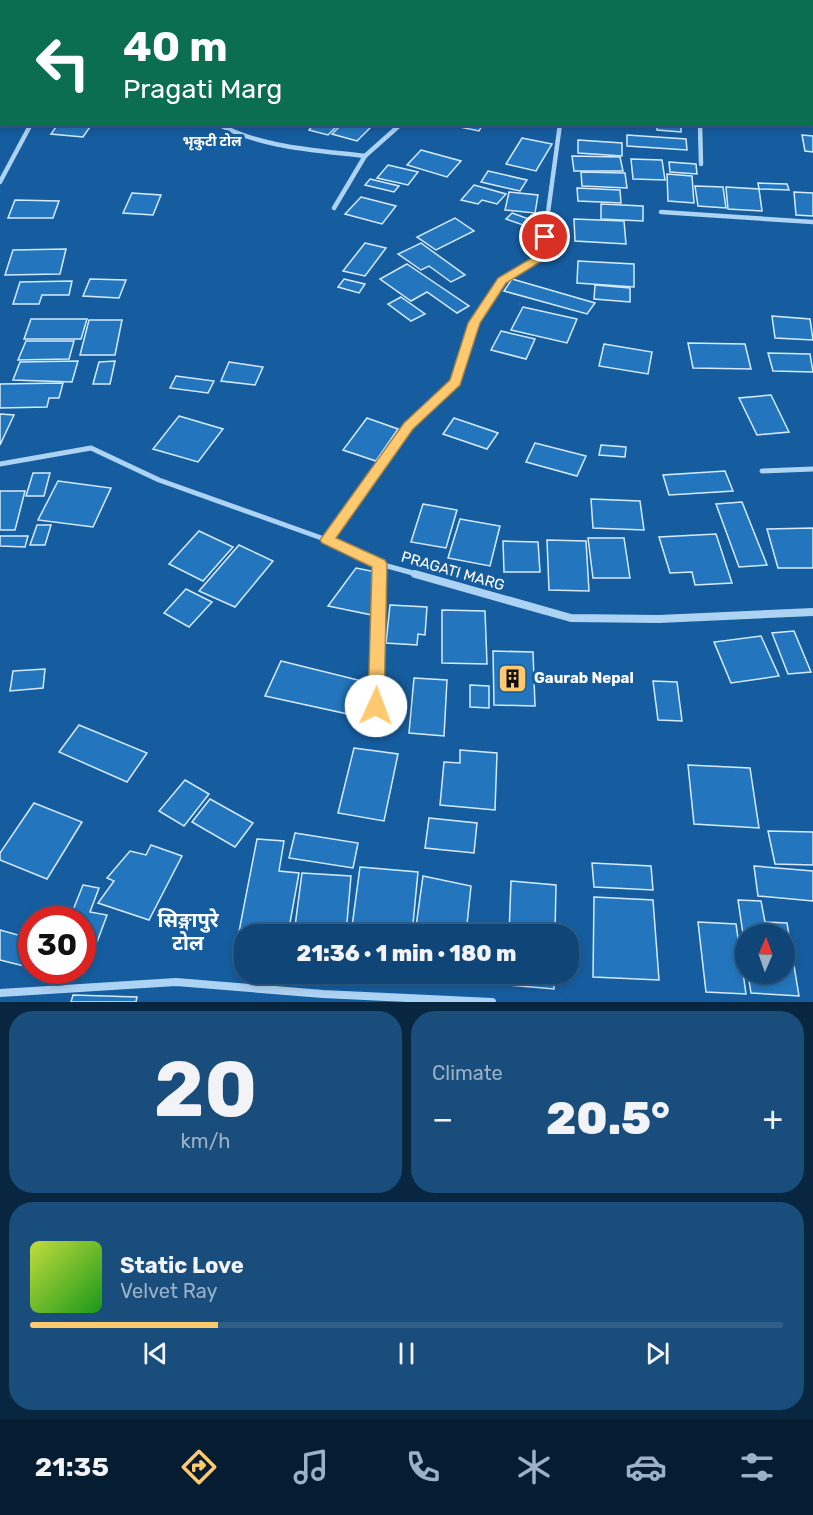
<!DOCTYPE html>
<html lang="en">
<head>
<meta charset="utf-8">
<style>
  :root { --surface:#104677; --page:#194d7c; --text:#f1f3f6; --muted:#9cb1c6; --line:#305e89; --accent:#ffc96f }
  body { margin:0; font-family:Rubik,"Noto Sans Devanagari",sans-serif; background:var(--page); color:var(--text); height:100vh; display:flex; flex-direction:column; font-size:22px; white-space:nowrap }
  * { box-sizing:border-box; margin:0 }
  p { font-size:20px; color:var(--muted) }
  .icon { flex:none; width:33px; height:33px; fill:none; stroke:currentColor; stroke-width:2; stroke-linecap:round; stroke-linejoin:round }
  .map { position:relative; height:1002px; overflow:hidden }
  .details { display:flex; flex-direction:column; gap:9px; padding:9px; background:#092641; flex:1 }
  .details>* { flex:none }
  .banner { position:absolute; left:0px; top:0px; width:813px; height:126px; box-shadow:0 3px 9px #0003,0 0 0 2px var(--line); background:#0b6e4f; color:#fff; overflow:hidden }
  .needle { width:39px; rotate:2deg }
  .buttons { position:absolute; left:735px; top:924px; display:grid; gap:12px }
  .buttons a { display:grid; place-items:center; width:60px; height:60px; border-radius:50%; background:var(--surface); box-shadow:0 3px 9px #0003,0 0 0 2px var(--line); font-size:30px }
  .speed { position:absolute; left:18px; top:906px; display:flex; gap:12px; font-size:30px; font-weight:700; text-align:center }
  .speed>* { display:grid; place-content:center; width:78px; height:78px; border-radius:50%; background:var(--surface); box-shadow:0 3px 9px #0003,0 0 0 2px var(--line); line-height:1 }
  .speed .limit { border:9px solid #d22; background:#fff; color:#111 }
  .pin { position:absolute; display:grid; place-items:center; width:51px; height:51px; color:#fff; margin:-26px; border:3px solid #fff; border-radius:50%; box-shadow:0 2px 6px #0007 }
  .me { position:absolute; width:66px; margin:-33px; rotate:2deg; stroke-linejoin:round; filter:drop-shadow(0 0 4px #0008) }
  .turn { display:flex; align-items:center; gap:21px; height:126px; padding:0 24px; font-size:27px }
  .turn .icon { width:78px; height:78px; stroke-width:2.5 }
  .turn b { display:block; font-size:42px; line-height:51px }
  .big { font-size:45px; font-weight:800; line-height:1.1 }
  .details .card { flex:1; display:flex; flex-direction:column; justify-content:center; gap:9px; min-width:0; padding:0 21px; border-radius:24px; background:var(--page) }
  .details .dial { align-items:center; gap:0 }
  .dial b { font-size:78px; line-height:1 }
  .song { display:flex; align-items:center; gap:18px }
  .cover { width:72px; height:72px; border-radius:9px; background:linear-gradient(135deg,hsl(70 70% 55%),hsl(120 70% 35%)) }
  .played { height:6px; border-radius:3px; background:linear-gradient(90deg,var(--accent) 25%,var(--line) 25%) }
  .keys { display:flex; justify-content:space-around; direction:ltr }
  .heat { display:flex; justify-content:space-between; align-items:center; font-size:33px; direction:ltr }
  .details .tiles { flex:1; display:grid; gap:9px; grid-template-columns:1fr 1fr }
  .card:last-child { grid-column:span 2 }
  .trip { position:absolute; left:234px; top:924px; width:345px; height:60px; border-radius:24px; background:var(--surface); box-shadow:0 3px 9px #0003,0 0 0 2px var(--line); font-weight:800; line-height:60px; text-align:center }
  .dock { display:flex; height:96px; justify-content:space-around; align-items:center; background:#061c30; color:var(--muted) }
  .dock .icon { width:42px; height:42px }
  .dock .active { color:var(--accent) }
  .dock b { font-size:27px; color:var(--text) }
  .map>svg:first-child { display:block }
</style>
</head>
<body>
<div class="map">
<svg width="813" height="1002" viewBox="0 0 813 1002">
  <rect width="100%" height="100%" fill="#155d9f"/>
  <g fill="#2376bd" stroke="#d5ebfd" stroke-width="1.5">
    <path d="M 58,124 L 92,124 L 83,137 L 51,134 Z"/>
    <path d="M 314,124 L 339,124 L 328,135 L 309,130 Z"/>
    <path d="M 342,124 L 374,124 L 357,141 L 332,134 Z"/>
    <path d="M 445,124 L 483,124 L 479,131 Z"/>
    <path d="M 657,124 L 681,124 L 681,132 L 657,130 Z"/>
    <path d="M 627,135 L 686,139 L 687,150 L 627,146 Z"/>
    <path d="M 802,135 L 813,136 L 813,152 L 805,151 Z"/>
    <path d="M 522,138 L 552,144 L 536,171 L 506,164 Z"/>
    <path d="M 578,140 L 622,143 L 622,156 L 578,153 Z"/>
    <path d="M 421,150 L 461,161 L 447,177 L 407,165 Z"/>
    <path d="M 572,156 L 620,157 L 623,171 L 574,171 Z"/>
    <path d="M 631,159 L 662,160 L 665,180 L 633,179 Z"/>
    <path d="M 669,162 L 696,164 L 697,174 L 670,172 Z"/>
    <path d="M 388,165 L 418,172 L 408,185 L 377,178 Z"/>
    <path d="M 488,171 L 527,180 L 520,191 L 481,182 Z"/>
    <path d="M 581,172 L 625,173 L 627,188 L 582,186 Z"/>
    <path d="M 667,174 L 692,176 L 694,203 L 668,201 Z"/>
    <path d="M 370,179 L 399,186 L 394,192 L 365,185 Z"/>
    <path d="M 758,183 L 787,184 L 789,190 L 759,189 Z"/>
    <path d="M 474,185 L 506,194 L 497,204 L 482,200 L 478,204 L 461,200 Z"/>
    <path d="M 695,186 L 723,187 L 726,208 L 698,206 Z"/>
    <path d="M 726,187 L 759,189 L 762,211 L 728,209 Z"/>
    <path d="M 577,188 L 620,190 L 621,203 L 578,201 Z"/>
    <path d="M 509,192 L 538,195 L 535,213 L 505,210 Z"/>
    <path d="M 794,192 L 813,193 L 813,216 L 796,215 Z"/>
    <path d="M 132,193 L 161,195 L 153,215 L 123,213 Z"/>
    <path d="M 361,197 L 396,206 L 382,224 L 345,214 Z"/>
    <path d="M 15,200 L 59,201 L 53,218 L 8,218 Z"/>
    <path d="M 601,204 L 643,206 L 643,221 L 601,219 Z"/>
    <path d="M 512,213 L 540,223 L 535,229 L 506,219 Z"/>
    <path d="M 455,218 L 474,231 L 436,250 L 417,237 Z"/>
    <path d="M 574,219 L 624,221 L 626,244 L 575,241 Z"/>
    <path d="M 365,243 L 386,248 L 365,276 L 343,271 Z"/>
    <path d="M 421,243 L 465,275 L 451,282 L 429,266 L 421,270 L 398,254 Z"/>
    <path d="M 66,249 L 60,274 L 5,275 L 13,250 Z"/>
    <path d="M 578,261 L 634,264 L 634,287 L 577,283 Z"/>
    <path d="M 407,264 L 469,306 L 457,313 L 427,292 L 411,301 L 380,279 Z"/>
    <path d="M 90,279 L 126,280 L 119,298 L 83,296 Z"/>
    <path d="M 344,279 L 365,284 L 359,293 L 338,287 Z"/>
    <path d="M 512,279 L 595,303 L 587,314 L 504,291 Z"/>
    <path d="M 72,281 L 69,295 L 42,295 L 39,304 L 13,304 L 20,282 Z"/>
    <path d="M 595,285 L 630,288 L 630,302 L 594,299 Z"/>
    <path d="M 401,297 L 425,314 L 411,321 L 388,304 Z"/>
    <path d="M 523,307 L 577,319 L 567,343 L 511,330 Z"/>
    <path d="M 772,316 L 810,319 L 813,340 L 775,338 Z"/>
    <path d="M 31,319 L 87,319 L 81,339 L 24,339 Z"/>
    <path d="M 89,320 L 122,320 L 115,355 L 80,355 Z"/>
    <path d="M 501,331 L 535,339 L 526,359 L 491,350 Z"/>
    <path d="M 26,341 L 74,341 L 69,359 L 18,360 Z"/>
    <path d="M 688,343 L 745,344 L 751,369 L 693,368 Z"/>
    <path d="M 604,344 L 652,352 L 648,374 L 599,366 Z"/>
    <path d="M 768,353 L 810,354 L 813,372 L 773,371 Z"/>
    <path d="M 78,361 L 72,382 L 13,380 L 20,362 Z"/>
    <path d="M 115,361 L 110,384 L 93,384 L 99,362 Z"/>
    <path d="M 229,362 L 263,367 L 255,385 L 221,381 Z"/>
    <path d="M 176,376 L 214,381 L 208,393 L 170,388 Z"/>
    <path d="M 63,383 L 59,398 L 49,398 L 47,407 L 0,408 L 0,384 Z"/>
    <path d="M 771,395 L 789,432 L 757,435 L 739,398 Z"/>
    <path d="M 0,414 L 14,415 L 0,445 Z"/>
    <path d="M 179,416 L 223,429 L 198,462 L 153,449 Z"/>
    <path d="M 367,418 L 398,429 L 376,461 L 343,450 Z"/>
    <path d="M 454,418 L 498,433 L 487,449 L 443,434 Z"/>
    <path d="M 535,443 L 586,456 L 577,476 L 526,462 Z"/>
    <path d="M 601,445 L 626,447 L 625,457 L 599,455 Z"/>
    <path d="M 725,471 L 733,491 L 669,495 L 663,475 Z"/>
    <path d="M 33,473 L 50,473 L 44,496 L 26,496 Z"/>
    <path d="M 58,481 L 111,488 L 93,527 L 38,520 Z"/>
    <path d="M 0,491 L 25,491 L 15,530 L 0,530 Z"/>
    <path d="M 591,499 L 640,501 L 644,530 L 593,528 Z"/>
    <path d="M 742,502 L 767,565 L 739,567 L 716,504 Z"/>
    <path d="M 423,504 L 457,510 L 446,548 L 411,542 Z"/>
    <path d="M 460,519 L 500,526 L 490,566 L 448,558 Z"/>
    <path d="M 37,525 L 51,525 L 45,545 L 30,545 Z"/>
    <path d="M 813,528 L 813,568 L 778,568 L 767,529 Z"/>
    <path d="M 199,531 L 233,547 L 203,581 L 169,564 Z"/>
    <path d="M 716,534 L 732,583 L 695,585 L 692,572 L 670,573 L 659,537 Z"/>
    <path d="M 0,536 L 28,536 L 25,547 L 0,546 Z"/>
    <path d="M 588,538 L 624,538 L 630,578 L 593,578 Z"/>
    <path d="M 547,540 L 586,541 L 589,591 L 549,590 Z"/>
    <path d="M 503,541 L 538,542 L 540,572 L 504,572 Z"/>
    <path d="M 239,545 L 273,561 L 235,607 L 199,591 Z"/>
    <path d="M 356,568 L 376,572 L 372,615 L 328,606 Z"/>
    <path d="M 186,589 L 212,602 L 189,627 L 164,613 Z"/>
    <path d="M 390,605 L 427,607 L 425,635 L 418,634 L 417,645 L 386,643 Z"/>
    <path d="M 442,610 L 485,611 L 487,664 L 442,663 Z"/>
    <path d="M 794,631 L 811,672 L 788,674 L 772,633 Z"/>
    <path d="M 761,636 L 779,676 L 731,683 L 714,642 Z"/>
    <path d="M 493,651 L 533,652 L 535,706 L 494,705 Z"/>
    <path d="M 281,661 L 358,680 L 348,714 L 265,696 Z"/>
    <path d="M 45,669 L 43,688 L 10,691 L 13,671 Z"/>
    <path d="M 414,678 L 447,680 L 444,736 L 409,733 Z"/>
    <path d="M 653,681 L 677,682 L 682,721 L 658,720 Z"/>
    <path d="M 470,685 L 489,686 L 489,708 L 470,707 Z"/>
    <path d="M 79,725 L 147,753 L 127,782 L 59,752 Z"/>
    <path d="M 354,748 L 398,754 L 384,821 L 338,813 Z"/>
    <path d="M 460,750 L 497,753 L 495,810 L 440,805 L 444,762 L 460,763 Z"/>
    <path d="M 688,765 L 750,768 L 759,828 L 694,824 Z"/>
    <path d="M 185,780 L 209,794 L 184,826 L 159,811 Z"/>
    <path d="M 210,799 L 253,823 L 235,847 L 192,822 Z"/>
    <path d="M 34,803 L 82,822 L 47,879 L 0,860 L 0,853 Z"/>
    <path d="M 429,818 L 477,823 L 474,853 L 425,848 Z"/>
    <path d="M 768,831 L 813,832 L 813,865 L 775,864 Z"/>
    <path d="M 295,833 L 358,843 L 353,868 L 289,858 Z"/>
    <path d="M 257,839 L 284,841 L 279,871 L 299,873 L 288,934 L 244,934 L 244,948 L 236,947 Z"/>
    <path d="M 151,845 L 182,856 L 149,920 L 98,903 L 114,881 L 107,878 L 130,851 L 146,855 Z"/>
    <path d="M 592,863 L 651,866 L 653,890 L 594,887 Z"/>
    <path d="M 754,866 L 813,871 L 813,901 L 758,896 Z"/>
    <path d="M 360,867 L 418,872 L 412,934 L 351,934 Z"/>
    <path d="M 302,873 L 351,876 L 346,934 L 294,934 Z"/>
    <path d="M 423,876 L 471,886 L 466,934 L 415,934 Z"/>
    <path d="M 511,881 L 556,885 L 555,934 L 509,934 Z"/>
    <path d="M 83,885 L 99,888 L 90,912 L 107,915 L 96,945 L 82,943 L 82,920 L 69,920 Z"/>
    <path d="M 594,897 L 653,900 L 659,980 L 593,977 Z"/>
    <path d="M 738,900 L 761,901 L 765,922 L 787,923 L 799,996 L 751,993 L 748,974 L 784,974 L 784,934 L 746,934 L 746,954 Z"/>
    <path d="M 698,922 L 736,924 L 746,994 L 706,992 Z"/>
    <path d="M 0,930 L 32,939 L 32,968 L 0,960 Z"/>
    <path d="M 507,974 L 554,974 L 554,989 L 507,985 Z"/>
    <path d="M 73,995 L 137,997 L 136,1002 L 71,1002 Z"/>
  </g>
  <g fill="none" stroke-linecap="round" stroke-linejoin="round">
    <g stroke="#add3f4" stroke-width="4.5">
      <path d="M 133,0 L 148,2"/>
      <path d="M 0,14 L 2,12"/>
      <path d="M 218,124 C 262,148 316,150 365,156 L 401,124"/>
      <path d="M 700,124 L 701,164"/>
      <path d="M 0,182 L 31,124"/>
      <path d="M 334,208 L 365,156"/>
      <path d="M 661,212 L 813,222"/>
      <path d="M 543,249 L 560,124"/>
    </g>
    <g stroke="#add3f4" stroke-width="5">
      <path d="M 0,464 L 91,448 L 159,480 L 327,540 L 380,564 L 420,575"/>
      <path d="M 762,471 L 813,469"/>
      <path d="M 327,540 L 408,426 L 456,382 L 474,323 L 502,280 L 542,257 L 543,248"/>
      <path d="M 380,575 L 380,564"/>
    </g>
    <g stroke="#add3f4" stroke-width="8">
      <path d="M 415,574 L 571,618 L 659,619 L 813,612"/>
      <path d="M 376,706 L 380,574"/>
      <path d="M 0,993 L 176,982 L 323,994 L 492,1002"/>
    </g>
  </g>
  <path fill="#ffc96f" stroke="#a68348" stroke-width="1.5" d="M 545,234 L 551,237 L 548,257 L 506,283 L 480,323 L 460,385 L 413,429 L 336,538 L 385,560 L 387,564 L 384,706 L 381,711 L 376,713 L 370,711 L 368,706 L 372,567 L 322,543 L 320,540 L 404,423 L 450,380 L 468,323 L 498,278 L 537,255 L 540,237 Z"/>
  <defs>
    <symbol id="building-square" viewBox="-11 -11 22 22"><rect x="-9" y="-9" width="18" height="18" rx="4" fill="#ffc96f" stroke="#155d9f"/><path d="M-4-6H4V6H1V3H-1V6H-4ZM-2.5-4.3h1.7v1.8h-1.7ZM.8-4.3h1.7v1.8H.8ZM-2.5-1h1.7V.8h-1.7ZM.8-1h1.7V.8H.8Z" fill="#111"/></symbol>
  </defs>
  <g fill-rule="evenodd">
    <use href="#building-square" x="496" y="662" width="33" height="33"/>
  </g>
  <g text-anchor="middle" stroke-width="6" stroke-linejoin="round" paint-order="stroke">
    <g font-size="14" font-weight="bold" fill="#fff" stroke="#155d9f">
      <text x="212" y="146">भृकुटी टोल</text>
    </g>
    <g font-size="15" fill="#fff" stroke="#155d9f">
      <text transform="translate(453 571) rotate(16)" y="5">PRAGATI MARG</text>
    </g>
    <g font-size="15" font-weight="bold" fill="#fff" stroke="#155d9f" text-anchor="start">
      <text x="534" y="683">Gaurab Nepal</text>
    </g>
    <g font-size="20" font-weight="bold" fill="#fff" stroke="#155d9f">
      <text x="188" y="927">सिङ्गापुरे<tspan x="188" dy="23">टोल</tspan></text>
    </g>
  </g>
</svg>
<div class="buttons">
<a><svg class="needle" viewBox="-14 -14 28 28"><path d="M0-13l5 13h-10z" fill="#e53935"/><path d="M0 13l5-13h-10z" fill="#9cb1c6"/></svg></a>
</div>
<div class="speed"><div class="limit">30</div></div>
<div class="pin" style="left:545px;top:237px;background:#d93025"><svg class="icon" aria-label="arrive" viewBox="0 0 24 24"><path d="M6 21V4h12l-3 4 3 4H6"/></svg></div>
<svg class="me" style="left:376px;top:706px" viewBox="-20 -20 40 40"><circle r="19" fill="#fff"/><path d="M0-13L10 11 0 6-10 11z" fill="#ffc96f"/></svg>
<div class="trip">21:36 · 1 min · 180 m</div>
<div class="banner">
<div class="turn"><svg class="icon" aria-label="left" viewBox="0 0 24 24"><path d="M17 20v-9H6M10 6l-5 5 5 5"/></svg><div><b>40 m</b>Pragati Marg</div></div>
</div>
</div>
<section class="details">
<div class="tiles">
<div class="card dial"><b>20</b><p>km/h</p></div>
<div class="card"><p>Climate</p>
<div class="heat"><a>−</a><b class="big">20.5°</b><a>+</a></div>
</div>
<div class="card">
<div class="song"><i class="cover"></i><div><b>Static Love</b><p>Velvet Ray</p></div></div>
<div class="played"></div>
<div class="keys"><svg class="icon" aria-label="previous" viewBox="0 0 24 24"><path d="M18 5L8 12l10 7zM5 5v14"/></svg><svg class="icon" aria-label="pause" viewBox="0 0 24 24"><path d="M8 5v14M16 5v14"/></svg><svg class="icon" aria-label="next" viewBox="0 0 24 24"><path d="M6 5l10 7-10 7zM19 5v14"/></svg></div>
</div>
</div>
</section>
<nav class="dock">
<b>21:35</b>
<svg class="icon active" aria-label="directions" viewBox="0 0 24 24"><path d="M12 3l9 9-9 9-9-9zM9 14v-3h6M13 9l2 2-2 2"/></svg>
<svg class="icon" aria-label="music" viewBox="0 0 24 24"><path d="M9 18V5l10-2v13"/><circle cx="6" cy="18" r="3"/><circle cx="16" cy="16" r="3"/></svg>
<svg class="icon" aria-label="phone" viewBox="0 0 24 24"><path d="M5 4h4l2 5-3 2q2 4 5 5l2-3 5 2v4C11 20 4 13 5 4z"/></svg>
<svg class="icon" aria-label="climate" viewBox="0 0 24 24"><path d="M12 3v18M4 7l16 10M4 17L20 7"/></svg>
<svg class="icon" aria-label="car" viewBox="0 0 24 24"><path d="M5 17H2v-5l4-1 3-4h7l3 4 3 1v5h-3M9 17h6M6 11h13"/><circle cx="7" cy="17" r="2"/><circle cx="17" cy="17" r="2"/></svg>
<svg class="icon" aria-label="filters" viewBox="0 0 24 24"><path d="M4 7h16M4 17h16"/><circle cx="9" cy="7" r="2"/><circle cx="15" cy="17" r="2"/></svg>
</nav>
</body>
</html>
